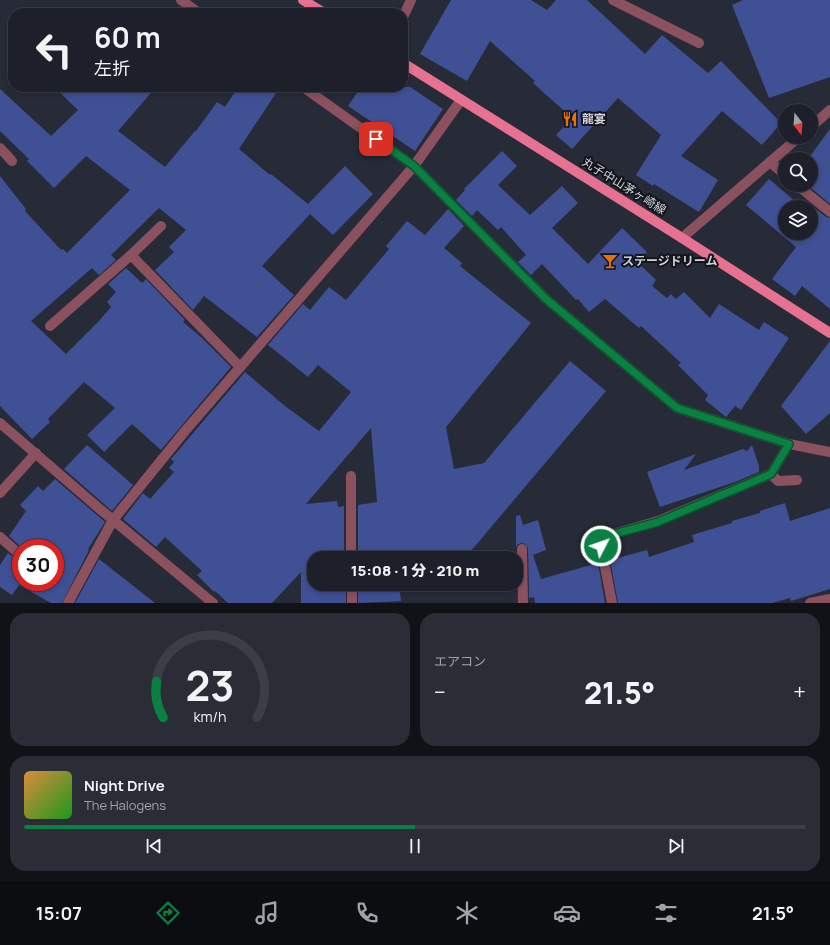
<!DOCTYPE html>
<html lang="ja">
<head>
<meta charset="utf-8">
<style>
  :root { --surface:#1d202a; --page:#2a2d36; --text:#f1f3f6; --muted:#a0a3a8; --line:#3b3e47; --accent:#0b8043 }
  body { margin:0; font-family:Manrope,"Noto Sans JP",sans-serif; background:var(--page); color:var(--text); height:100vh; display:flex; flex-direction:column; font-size:15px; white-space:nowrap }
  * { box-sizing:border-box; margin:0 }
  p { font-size:13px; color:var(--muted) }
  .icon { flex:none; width:22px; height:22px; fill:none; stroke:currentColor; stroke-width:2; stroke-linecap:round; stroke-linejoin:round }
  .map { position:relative; height:603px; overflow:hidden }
  .drawer { display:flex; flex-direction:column; gap:10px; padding:10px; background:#101217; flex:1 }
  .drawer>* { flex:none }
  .top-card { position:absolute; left:8px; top:8px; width:400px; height:84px; border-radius:16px; box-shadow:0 2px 6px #0003,0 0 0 1px var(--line); background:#1d202a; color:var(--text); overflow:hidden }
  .needle { width:26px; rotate:163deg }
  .buttons { position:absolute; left:778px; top:104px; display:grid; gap:8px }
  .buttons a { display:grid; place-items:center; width:40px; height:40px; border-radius:50%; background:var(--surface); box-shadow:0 2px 6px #0003,0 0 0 1px var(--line); font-size:20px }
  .speed { position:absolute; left:12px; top:539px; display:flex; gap:8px; font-size:20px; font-weight:700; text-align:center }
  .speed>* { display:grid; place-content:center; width:52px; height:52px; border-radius:50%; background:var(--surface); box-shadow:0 2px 6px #0003,0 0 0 1px var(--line); line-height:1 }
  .speed .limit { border:6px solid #d22; background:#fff; color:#111 }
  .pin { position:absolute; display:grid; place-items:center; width:34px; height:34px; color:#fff; margin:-17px; border-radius:8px; box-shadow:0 2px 6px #0006 }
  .me { position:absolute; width:44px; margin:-22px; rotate:49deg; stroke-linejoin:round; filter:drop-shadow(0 0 3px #0008) }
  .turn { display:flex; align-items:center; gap:14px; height:84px; padding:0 20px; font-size:18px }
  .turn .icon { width:52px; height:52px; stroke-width:2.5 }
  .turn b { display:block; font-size:28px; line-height:34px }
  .big { font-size:30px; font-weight:800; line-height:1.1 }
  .drawer .card { flex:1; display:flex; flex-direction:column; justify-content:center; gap:6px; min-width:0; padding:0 14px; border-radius:16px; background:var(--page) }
  .drawer .dial { align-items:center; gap:0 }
  .dial svg { height:104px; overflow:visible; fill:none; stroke:var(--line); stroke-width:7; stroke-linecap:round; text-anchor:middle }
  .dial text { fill:var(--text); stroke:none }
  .song { display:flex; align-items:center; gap:12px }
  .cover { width:48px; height:48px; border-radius:6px; background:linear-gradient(135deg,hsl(30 70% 55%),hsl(120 70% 35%)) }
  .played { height:4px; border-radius:2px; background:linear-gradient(90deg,var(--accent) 50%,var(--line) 50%) }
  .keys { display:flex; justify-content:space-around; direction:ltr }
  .heat { display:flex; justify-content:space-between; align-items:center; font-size:22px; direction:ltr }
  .drawer .tiles { flex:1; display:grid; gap:10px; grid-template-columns:1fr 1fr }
  .card:last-child { grid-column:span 2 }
  .trip { position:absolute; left:307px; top:551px; width:216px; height:40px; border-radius:16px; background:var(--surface); box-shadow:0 2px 6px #0003,0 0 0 1px var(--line); font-weight:800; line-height:40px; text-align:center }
  .menu { display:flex; height:64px; justify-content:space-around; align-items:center; background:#0c0d11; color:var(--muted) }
  .menu .icon { width:28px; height:28px }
  .menu .selected { color:var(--accent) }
  .menu b { font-size:18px; color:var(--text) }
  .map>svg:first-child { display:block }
</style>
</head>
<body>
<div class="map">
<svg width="830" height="603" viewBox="0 0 830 603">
  <rect width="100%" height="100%" fill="#272b38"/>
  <g fill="#3f5095">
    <path d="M 451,0 L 531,0 L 547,10 L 556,0 L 587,0 L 645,54 L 662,35 L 708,73 L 721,61 L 781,123 L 762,145 L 722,111 L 681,156 L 718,180 L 699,212 L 654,184 L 653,186 L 636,175 L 661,135 L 618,98 L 572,149 L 556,135 L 572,118 L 533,83 L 535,81 L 490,41 L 467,81 L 420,54 Z"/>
    <path d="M 743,0 L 830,0 L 830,77 L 769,98 L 732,5 Z"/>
    <path d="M 54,87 L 156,87 L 118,131 L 165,167 L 195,131 L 196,131 L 217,102 L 225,107 L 238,87 L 280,87 L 239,149 L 270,175 L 271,174 L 308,204 L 345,166 L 373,194 L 333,235 L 310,214 L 262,266 L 294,295 L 257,337 L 204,296 L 193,310 L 155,270 L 174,252 L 169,247 L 186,230 L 159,208 L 111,255 L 116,260 L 99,275 L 92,268 L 31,321 L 66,354 L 98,322 L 111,307 L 107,302 L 116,292 L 108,284 L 126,268 L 142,283 L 146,279 L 185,320 L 183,322 L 201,337 L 231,367 L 161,450 L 132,424 L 104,452 L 87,435 L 115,408 L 84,382 L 48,419 L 50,422 L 32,439 L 0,406 L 0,176 L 26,209 L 25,211 L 61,250 L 63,249 L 67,253 L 130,190 L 86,156 L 54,188 L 27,161 L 29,159 L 0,131 L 0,89 L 51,136 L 78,110 Z"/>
    <path d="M 361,87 L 410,87 L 443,109 L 415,151 L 348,106 Z"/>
    <path d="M 830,129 L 830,204 L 811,188 L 811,155 Z"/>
    <path d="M 502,151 L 517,166 L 498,185 L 530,215 L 562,186 L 578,203 L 552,228 L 588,264 L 622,228 L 647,252 L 637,262 L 656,280 L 652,286 L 667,298 L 671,294 L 676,299 L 684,292 L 710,318 L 719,304 L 759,330 L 764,322 L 789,338 L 741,410 L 735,406 L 726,417 L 705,400 L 708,395 L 678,365 L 681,363 L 641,326 L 639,328 L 605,299 L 589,312 L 578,299 L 576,300 L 542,264 L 531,275 L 518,262 L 526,255 L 501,227 L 498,230 L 477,210 L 472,216 L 456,200 L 465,190 L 464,189 Z"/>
    <path d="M 769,179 L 802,207 L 785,207 L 785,233 L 811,233 L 811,205 L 826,217 L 830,218 L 830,309 L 802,286 L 795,296 L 772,279 L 796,247 L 746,205 Z"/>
    <path d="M 448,209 L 464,226 L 444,248 L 462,263 L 460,266 L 531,323 L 446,427 L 454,469 L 484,463 L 570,361 L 606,391 L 465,558 L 456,558 L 456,555 L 439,558 L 358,558 L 358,505 L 377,502 L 371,428 L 306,504 L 337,501 L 338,507 L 344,506 L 344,558 L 314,558 L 314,584 L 346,584 L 346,603 L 301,603 L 301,572 L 272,603 L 228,603 L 215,591 L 214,592 L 197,575 L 202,571 L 165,537 L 156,547 L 123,519 L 143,493 L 150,499 L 174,472 L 169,468 L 174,462 L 171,459 L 245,372 L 285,406 L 319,431 L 351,392 L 318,365 L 308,377 L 268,345 L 303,304 L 310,310 L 329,287 L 346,300 L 389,249 L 386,246 L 407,221 L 425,235 Z"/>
    <path d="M 830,341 L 830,413 L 806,434 L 781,406 Z"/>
    <path d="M 87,445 L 133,485 L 112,511 L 64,469 Z"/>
    <path d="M 752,445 L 759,466 L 759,472 L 735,482 L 660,507 L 647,472 L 696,454 L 684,470 L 743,449 L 747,451 Z"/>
    <path d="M 55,479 L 105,522 L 88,549 L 89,550 L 62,603 L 51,603 L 19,585 L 12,595 L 0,587 L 0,565 L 8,553 L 16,559 L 21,559 L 21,582 L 55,582 L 55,548 L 22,548 L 9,536 L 26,511 L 20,505 L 38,486 L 43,491 Z"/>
    <path d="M 785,503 L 790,521 L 830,508 L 830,589 L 791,601 L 790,598 L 772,603 L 618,603 L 610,560 L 647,550 L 649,557 L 694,542 L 692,535 L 732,523 L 732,521 L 760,513 L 760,511 Z"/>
    <path d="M 520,515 L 523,525 L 538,520 L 546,550 L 533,555 L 541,579 L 598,563 L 605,603 L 535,603 L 534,597 L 529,598 L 528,548 L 525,544 L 522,543 L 518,544 L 516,547 L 516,516 Z"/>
    <path d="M 99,559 L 155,603 L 75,603 Z"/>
    <path d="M 358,584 L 399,584 L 401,601 L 358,603 Z"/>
  </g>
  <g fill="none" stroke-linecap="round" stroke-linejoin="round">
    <g stroke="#8b515f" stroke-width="10">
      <path d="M 181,0 L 199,13"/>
      <path d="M 613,0 L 699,43"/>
      <path d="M 403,17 L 411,0"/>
      <path d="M 303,87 L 414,166 L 546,299 L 677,408 L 789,444 L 830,452"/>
      <path d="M 811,127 L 830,110"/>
      <path d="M 0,148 L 12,161"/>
      <path d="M 770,162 L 785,175"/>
      <path d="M 797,185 L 830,212"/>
      <path d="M 682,238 L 799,137"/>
      <path d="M 131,255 L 240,367"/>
      <path d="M 50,326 L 131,255 L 161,226"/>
      <path d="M 0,423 L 101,510 L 213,603"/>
      <path d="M 771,474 L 778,481 L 797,480"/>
      <path d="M 351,476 L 351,558"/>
      <path d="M 0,493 L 36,453"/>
      <path d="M 0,537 L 18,553"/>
      <path d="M 522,549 L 523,603"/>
      <path d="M 352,584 L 352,603"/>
      <path d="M 68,603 L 113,520 L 185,431 L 414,166 L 461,100"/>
      <path d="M 612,603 L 601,546 L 607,536 L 658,521 L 771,474 L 789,444"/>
      <path d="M 810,603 L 830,599"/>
    </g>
    <g stroke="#e77190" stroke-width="10">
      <path d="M 303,0 L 324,13"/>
      <path d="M 403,63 L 682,238 L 830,333"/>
    </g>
  </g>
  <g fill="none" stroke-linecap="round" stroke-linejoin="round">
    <defs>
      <path id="route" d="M 376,139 L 414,166 L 546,299 L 677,408 L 789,444 L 771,474 L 658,522 L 607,536 L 601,546"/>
    </defs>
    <use href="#route" stroke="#07532c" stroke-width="10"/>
    <use href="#route" stroke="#0b8043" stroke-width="7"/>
  </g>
  <defs>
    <symbol id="restaurant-bare" viewBox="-9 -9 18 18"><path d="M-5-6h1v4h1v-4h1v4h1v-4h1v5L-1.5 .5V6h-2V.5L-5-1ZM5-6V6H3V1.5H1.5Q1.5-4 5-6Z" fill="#e8710a" stroke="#12141a" stroke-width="2.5" paint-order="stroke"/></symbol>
    <symbol id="bar-bare" viewBox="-9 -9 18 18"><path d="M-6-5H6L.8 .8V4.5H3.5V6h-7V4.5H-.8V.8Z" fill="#e8710a" stroke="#12141a" stroke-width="2.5" paint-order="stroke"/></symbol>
  </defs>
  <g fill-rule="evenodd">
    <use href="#restaurant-bare" x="559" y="108" width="22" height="22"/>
    <use href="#bar-bare" x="599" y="250" width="22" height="22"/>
  </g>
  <g text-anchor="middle" stroke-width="4" stroke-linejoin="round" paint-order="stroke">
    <g font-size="12" font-weight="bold" fill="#d0d3dc" stroke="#12141a" text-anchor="start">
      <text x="582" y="123">龍宴</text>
      <text x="622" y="265">ステージドリーム</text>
    </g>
    <g font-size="12" fill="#d0d3dc" stroke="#12141a">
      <text transform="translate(624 186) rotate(32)" y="4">丸子中山茅ヶ崎線</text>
    </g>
  </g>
</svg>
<div class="buttons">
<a><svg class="needle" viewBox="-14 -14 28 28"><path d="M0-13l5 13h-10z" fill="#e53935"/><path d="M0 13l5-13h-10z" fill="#a0a3a8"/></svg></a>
<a><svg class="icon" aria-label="search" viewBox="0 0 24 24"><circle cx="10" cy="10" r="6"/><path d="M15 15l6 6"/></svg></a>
<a><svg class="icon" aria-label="layers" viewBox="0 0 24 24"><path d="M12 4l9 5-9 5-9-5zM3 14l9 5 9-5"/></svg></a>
</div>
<div class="speed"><div class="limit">30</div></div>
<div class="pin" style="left:376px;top:139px;background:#d93025"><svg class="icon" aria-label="arrive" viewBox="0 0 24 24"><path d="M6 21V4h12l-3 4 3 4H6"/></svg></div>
<svg class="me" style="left:601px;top:546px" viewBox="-20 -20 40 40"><circle r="17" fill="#0b8043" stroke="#fff" stroke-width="3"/><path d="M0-11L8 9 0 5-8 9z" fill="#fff"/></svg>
<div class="trip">15:08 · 1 分 · 210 m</div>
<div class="top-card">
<div class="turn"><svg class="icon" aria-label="left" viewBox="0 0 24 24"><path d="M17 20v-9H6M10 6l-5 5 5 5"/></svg><div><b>60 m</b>左折</div></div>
</div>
</div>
<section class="drawer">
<div class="tiles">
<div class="card dial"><svg viewBox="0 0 100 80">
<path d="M14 69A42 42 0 1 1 86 69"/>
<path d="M14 69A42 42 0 0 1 9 41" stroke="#0b8043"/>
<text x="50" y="56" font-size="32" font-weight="700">23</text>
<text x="50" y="72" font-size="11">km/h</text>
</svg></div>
<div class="card"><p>エアコン</p>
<div class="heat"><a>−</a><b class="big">21.5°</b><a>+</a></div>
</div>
<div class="card">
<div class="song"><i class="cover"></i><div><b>Night Drive</b><p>The Halogens</p></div></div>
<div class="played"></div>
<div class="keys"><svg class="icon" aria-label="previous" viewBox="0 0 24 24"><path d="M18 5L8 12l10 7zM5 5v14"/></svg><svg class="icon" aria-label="pause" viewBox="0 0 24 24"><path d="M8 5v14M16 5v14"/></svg><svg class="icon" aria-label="next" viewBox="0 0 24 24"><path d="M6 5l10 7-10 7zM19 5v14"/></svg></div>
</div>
</div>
</section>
<nav class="menu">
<b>15:07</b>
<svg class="icon selected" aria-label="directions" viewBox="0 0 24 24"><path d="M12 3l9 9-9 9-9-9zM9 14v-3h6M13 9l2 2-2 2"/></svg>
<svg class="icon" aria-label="music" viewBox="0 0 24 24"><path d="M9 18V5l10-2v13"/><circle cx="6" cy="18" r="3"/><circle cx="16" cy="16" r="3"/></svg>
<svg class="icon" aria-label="phone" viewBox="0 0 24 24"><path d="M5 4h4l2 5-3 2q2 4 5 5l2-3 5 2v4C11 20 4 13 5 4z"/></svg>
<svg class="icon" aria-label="climate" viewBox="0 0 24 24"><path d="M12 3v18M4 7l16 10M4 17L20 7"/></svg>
<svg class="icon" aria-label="car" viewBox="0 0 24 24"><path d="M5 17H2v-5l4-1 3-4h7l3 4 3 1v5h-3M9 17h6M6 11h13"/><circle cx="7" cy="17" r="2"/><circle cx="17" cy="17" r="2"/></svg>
<svg class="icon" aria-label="filters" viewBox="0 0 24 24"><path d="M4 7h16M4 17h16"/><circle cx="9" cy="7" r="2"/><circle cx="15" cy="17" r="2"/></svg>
<b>21.5°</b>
</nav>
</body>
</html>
